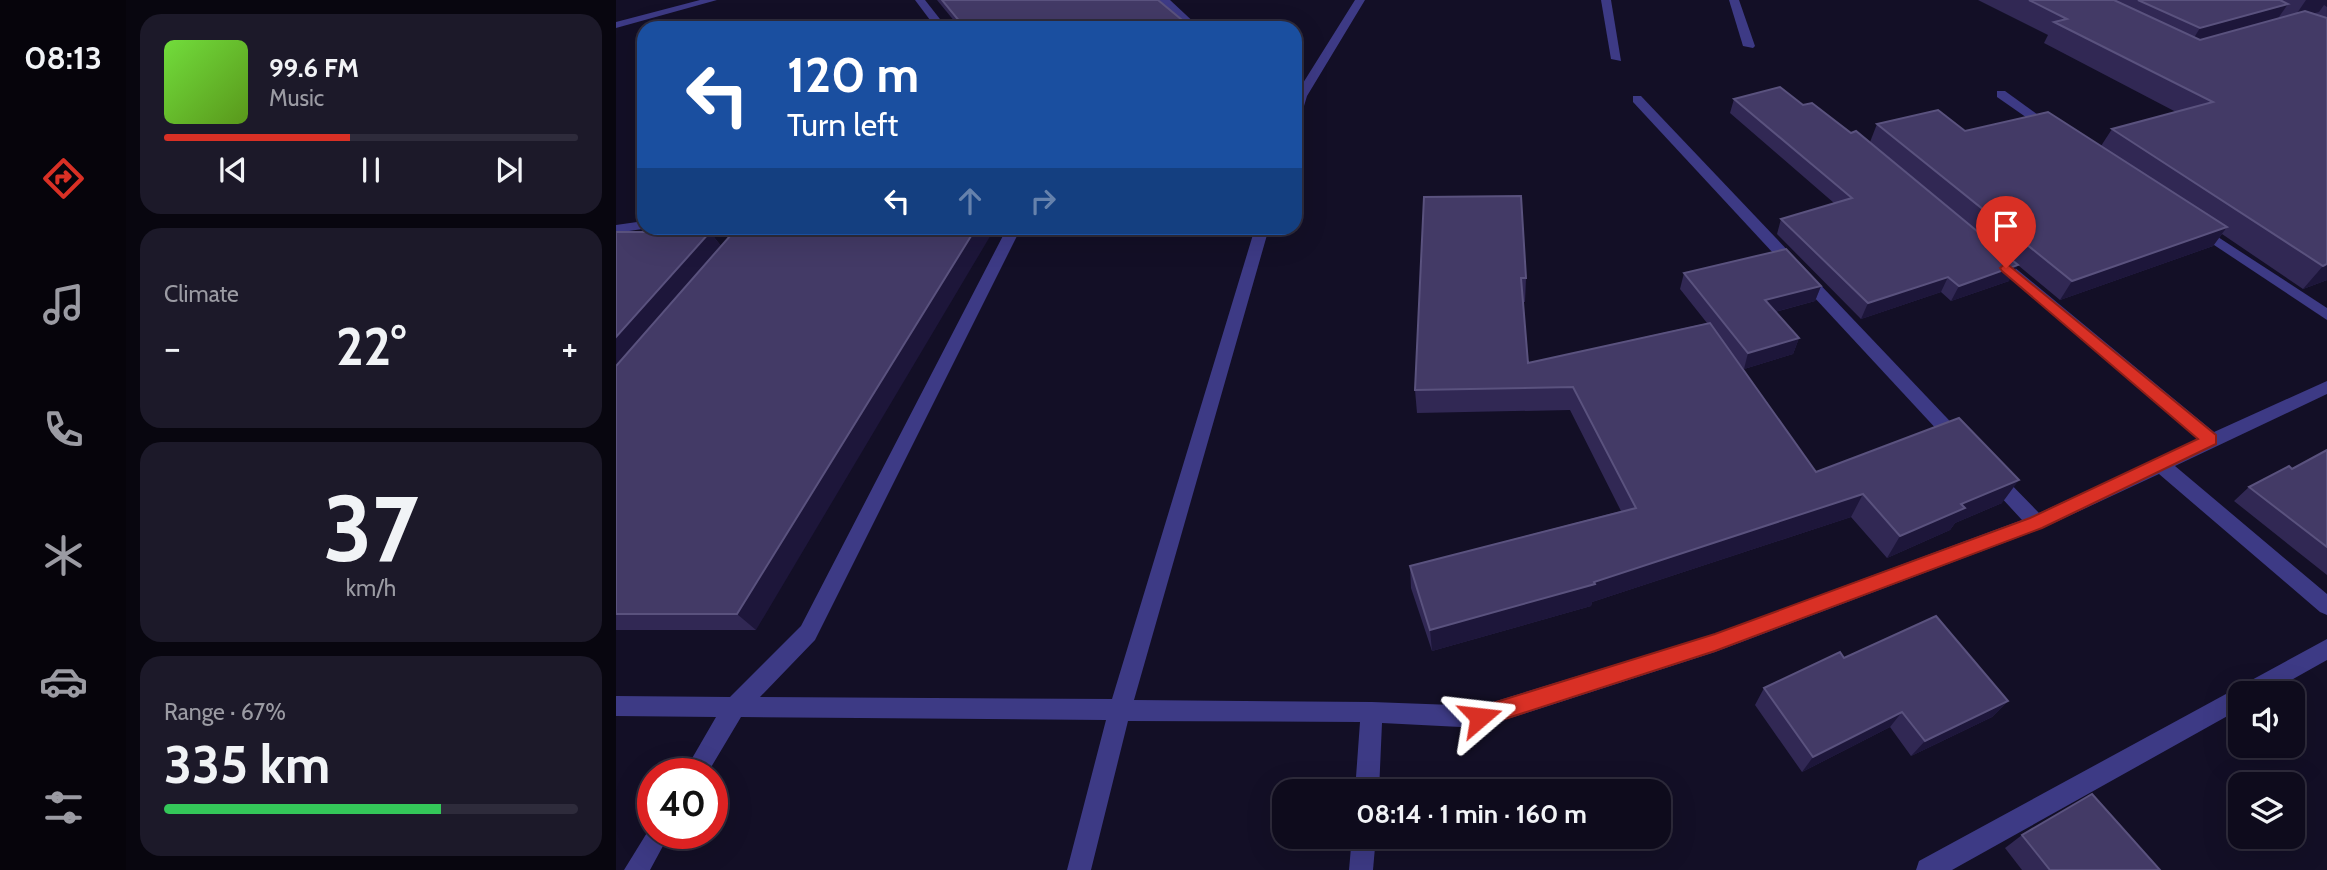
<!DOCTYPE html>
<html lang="en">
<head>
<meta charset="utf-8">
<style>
  :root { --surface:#0e0b1c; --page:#1c1929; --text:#f1f3f6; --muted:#9b9ba3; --line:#2e2b3b; --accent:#d93025 }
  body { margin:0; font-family:Cabin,sans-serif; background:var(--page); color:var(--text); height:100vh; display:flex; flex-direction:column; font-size:26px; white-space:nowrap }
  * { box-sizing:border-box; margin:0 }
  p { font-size:23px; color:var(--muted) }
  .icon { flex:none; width:38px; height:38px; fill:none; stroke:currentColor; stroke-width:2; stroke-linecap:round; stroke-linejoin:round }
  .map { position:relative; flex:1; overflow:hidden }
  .sheet { display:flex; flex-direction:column; gap:14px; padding:14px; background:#08060f; width:490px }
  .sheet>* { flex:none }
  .hud { position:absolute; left:21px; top:21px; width:665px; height:214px; border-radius:21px; box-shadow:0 7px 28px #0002,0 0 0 2px var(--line); background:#1a4fa0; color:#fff; overflow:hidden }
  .controls { position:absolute; left:1612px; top:681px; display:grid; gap:14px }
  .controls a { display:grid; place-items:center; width:77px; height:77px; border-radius:14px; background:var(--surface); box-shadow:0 7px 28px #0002,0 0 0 2px var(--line); font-size:35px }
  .speed { position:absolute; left:21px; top:758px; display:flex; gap:14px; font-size:35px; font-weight:700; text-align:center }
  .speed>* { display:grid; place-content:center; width:91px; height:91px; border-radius:50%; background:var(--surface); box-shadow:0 7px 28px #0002,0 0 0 2px var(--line); line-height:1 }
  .speed .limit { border:10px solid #d22; background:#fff; color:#111 }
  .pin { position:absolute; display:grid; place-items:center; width:60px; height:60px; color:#fff; margin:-72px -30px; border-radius:50% 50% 50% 0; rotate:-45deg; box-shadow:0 0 7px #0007 }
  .pin .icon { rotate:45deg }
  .me { position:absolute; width:77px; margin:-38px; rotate:73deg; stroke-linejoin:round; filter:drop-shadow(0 0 5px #0008) }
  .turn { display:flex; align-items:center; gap:24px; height:147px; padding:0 35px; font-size:32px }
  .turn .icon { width:91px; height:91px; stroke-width:2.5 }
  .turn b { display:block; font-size:49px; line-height:60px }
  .lanes { display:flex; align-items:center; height:66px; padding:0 35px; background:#0003; justify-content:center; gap:35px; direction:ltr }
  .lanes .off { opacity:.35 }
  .big { font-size:52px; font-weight:800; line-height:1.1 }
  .sheet .card { flex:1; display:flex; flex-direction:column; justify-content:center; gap:10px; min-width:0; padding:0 24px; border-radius:21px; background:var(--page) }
  .sheet .dial { align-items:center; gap:0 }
  .dial b { font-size:91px; line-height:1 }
  .song { display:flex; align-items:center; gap:21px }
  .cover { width:84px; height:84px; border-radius:10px; background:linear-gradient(135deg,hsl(100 70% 55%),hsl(90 70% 35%)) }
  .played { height:7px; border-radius:4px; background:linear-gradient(90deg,var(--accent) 45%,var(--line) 45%) }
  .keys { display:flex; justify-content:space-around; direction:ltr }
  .heat { display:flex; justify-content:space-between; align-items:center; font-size:38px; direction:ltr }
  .charge { height:10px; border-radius:5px; background:linear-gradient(90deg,#34c759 67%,var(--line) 0) }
  .trip { position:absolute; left:656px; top:779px; width:399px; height:70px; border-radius:21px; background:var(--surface); box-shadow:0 7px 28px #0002,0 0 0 2px var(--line); font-weight:800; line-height:70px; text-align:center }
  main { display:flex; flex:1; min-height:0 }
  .menu { display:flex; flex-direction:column; width:126px; justify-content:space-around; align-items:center; background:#06040b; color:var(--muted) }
  .menu .icon { width:49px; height:49px }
  .menu .on { color:var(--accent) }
  .menu b { font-size:32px; color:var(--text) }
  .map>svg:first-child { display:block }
</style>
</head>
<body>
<main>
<nav class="menu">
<b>08:13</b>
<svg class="icon on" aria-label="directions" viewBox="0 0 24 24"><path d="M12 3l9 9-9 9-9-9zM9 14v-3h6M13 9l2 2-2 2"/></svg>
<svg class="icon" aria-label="music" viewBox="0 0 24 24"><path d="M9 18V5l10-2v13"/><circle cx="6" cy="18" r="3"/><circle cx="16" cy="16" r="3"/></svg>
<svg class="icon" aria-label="phone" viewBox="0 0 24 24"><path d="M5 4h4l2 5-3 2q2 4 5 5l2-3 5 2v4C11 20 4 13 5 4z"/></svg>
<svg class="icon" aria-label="climate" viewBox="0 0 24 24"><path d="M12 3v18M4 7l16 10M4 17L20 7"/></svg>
<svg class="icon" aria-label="car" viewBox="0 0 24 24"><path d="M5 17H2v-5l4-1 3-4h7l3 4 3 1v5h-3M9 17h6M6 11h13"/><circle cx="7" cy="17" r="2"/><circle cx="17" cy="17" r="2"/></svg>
<svg class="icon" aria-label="filters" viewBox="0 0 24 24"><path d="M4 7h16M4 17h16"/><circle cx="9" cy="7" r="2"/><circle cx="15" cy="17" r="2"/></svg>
</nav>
<section class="sheet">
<div class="card">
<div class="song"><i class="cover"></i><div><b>99.6 FM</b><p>Music</p></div></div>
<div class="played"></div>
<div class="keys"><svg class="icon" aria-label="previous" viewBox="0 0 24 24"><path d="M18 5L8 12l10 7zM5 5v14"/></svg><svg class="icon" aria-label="pause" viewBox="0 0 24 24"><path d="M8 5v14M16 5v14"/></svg><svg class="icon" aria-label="next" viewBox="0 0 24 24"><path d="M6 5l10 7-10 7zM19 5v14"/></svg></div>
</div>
<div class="card"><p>Climate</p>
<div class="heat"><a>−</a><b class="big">22°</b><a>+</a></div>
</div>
<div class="card dial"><b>37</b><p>km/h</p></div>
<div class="card"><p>Range · 67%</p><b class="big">335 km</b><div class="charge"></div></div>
</section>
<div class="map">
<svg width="1711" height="870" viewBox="0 0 1711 870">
  <rect width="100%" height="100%" fill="#130f26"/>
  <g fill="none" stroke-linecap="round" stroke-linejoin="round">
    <g fill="#3d3a85" fill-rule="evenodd">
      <path d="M 84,0 L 101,0 L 0,28 L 0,22 Z"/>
      <path d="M 299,0 L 309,0 L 331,28 L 320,28 Z"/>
      <path d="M 543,0 L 554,0 L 584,28 L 573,28 Z"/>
      <path d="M 739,0 L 749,0 L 691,96 L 685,116 L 679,120 L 679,90 L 682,91 Z"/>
      <path d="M 985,0 L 995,0 L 1005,61 L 995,59 Z"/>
      <path d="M 1113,0 L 1123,0 L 1139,46 L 1137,48 L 1127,46 Z"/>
      <path d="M 1381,91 L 1389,91 L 1440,128 L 1430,131 L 1381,97 Z"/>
      <path d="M 1017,96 L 1025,96 L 1349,437 L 1352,442 L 1349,447 L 1337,447 L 1017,102 Z"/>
      <path d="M 28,221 L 28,228 L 33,228 L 0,233 L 0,225 Z"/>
      <path d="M 1582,224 L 1711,308 L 1711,320 L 1577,231 L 1577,225 Z"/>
      <path d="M 391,228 L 405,228 L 199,640 L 144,697 L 496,699 L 639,228 L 653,228 L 518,700 L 756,702 L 864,706 L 1099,634 L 1406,520 L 1371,482 L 1368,477 L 1371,472 L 1383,472 L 1423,513 L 1583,439 L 1376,263 L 1376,257 L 1386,257 L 1598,432 L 1711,381 L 1711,394 L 1559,466 L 1711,594 L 1711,615 L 1704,612 L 1543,474 L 1427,528 L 1099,652 L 864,728 L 766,723 L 763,791 L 739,791 L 744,722 L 512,721 L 475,870 L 451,870 L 490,720 L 125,717 L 91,774 L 67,774 L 100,717 L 0,716 L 0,696 L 114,697 L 185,626 Z"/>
      <path d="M 1711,639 L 1711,660 L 1652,693 L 1624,693 L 1624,709 L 1336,870 L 1300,870 L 1303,861 Z"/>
      <path d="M 37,823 L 37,833 L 54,833 L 34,870 L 8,870 Z"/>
      <path d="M 736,836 L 760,836 L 757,870 L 733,870 Z"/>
    </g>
  </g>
  <g fill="#312854">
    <path d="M 321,0 L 542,0 L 572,25 L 573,28 L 344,28 Z"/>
    <path d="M 1362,0 L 1711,0 L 1711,280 L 1687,289 L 1606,234 L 1597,246 L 1444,300 L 1254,142 L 1261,124 L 1349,131 L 1485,146 L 1496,129 L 1560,112 L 1428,43 L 1432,35 Z"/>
    <path d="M 1118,99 L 1393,281 L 1335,301 L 1325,292 L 1245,319 L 1161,234 L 1165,219 L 1218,203 L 1114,113 Z"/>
    <path d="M 905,196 L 910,278 L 909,302 L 907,302 L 912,363 L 1091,323 L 1064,289 L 1068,273 L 1205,286 L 1199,301 L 1159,312 L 1183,338 L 1177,354 L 1128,369 L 1119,358 L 1200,472 L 1386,503 L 1339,523 L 1334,530 L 1271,558 L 1235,517 L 976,602 L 975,606 L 816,651 L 795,588 L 794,566 L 1005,511 L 954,410 L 801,413 L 799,390 Z"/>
    <path d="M 0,232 L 94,232 L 105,246 L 140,630 L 0,630 Z"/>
    <path d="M 1711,450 L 1711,575 L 1618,501 L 1633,487 L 1676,469 Z"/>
    <path d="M 1228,658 L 1392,701 L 1376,717 L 1295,756 L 1274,727 L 1186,772 L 1139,705 L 1148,688 Z"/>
    <path d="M 1406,835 L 1544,870 L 1406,870 L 1389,848 Z"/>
  </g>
  <g fill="#1d163a">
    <path d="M 1690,0 L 1711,0 L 1711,7 L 1708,5 L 1703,12 L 1677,19 Z"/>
    <path d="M 1672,4 L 1658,24 L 1571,49 L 1584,28 Z"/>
    <path d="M 1611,227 L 1597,246 L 1444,300 L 1456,281 Z"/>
    <path d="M 360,228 L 379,228 L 140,630 L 121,614 Z"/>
    <path d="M 94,232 L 108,250 L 0,375 L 0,337 Z"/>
    <path d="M 1711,264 L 1711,280 L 1687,289 L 1707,266 Z"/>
    <path d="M 1402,265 L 1393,281 L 1335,301 L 1343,286 Z"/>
    <path d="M 1332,277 L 1325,292 L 1245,319 L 1252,303 Z"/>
    <path d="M 1205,286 L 1199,301 L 1144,316 L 1149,300 Z"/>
    <path d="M 1183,338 L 1177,354 L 1128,369 L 1132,353 Z"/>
    <path d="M 1403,480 L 1386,503 L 1339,523 L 1334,530 L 1271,558 L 1284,536 L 1345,504 Z"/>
    <path d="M 1247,494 L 1235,517 L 976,602 L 975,606 L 816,651 L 814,630 L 978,582 Z"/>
    <path d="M 1392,701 L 1376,717 L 1295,756 L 1309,741 Z"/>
    <path d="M 1286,712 L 1274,727 L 1186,772 L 1197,757 Z"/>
  </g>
  <g fill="#433a66" stroke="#5a527e" stroke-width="2">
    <path d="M 326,0 L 542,0 L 572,25 L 564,28 L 349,28 Z"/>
    <path d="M 1413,0 L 1498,0 L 1584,40 L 1689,11 L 1711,18 L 1711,264 L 1707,266 L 1496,129 L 1597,102 L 1438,22 L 1451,19 Z"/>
    <path d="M 1522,0 L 1664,0 L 1672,4 L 1584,28 Z"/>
    <path d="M 1164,87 L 1187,105 L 1196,103 L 1235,133 L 1240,131 L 1402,265 L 1343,286 L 1332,277 L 1252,303 L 1165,219 L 1236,198 L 1118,99 Z"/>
    <path d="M 1322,110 L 1349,131 L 1432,112 L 1611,227 L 1456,281 L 1261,124 Z"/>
    <path d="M 905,196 L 910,278 L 905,278 L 912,363 L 1094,323 L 1200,472 L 1343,418 L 1403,480 L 1345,504 L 1349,508 L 1284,536 L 1247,494 L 978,582 L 979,584 L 814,630 L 794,566 L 1020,508 L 957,387 L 799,390 L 808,197 Z"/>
    <path d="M 121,228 L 360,228 L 121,614 L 0,614 L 0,366 Z"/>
    <path d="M 0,232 L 94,232 L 0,337 Z"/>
    <path d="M 1170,249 L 1205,286 L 1149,300 L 1183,338 L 1132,353 L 1068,273 Z"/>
    <path d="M 1711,450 L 1711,547 L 1633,487 L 1673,466 L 1676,469 Z"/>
    <path d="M 1320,616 L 1392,701 L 1309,741 L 1286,712 L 1197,757 L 1148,688 L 1224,652 L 1228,658 Z"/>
    <path d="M 1476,794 L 1544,870 L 1434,870 L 1406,835 Z"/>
  </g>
  <path fill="#d93025" stroke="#8d1f18" stroke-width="2" d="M 1390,263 L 1600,435 L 1600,444 L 1426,528 L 1099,651 L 864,727 L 857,724 L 854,717 L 857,710 L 864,707 L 1099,634 L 1414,518 L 1582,439 L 1386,271 L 1384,268 Z"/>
</svg>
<div class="controls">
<a><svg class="icon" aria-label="sound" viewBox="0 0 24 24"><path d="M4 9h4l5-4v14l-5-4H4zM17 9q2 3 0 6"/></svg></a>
<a><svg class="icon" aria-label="layers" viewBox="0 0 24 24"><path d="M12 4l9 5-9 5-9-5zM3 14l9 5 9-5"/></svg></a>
</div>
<div class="speed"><div class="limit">40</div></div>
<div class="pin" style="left:1390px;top:268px;background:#d93025"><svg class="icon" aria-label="arrive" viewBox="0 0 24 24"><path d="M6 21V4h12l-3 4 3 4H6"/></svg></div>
<svg class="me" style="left:864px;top:717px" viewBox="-20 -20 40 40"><path d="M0-17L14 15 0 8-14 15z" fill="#d93025" stroke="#fff" stroke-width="4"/></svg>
<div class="trip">08:14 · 1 min · 160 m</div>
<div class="hud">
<div class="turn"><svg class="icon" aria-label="left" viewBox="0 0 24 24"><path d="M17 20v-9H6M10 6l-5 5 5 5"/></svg><div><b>120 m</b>Turn left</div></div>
<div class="lanes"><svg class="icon" aria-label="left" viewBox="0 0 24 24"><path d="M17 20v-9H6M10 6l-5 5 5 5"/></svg><svg class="icon off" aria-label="ahead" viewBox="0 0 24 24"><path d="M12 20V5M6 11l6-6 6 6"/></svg><svg class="icon off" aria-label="right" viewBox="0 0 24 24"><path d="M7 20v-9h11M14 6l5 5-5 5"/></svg></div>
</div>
</div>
</main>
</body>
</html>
